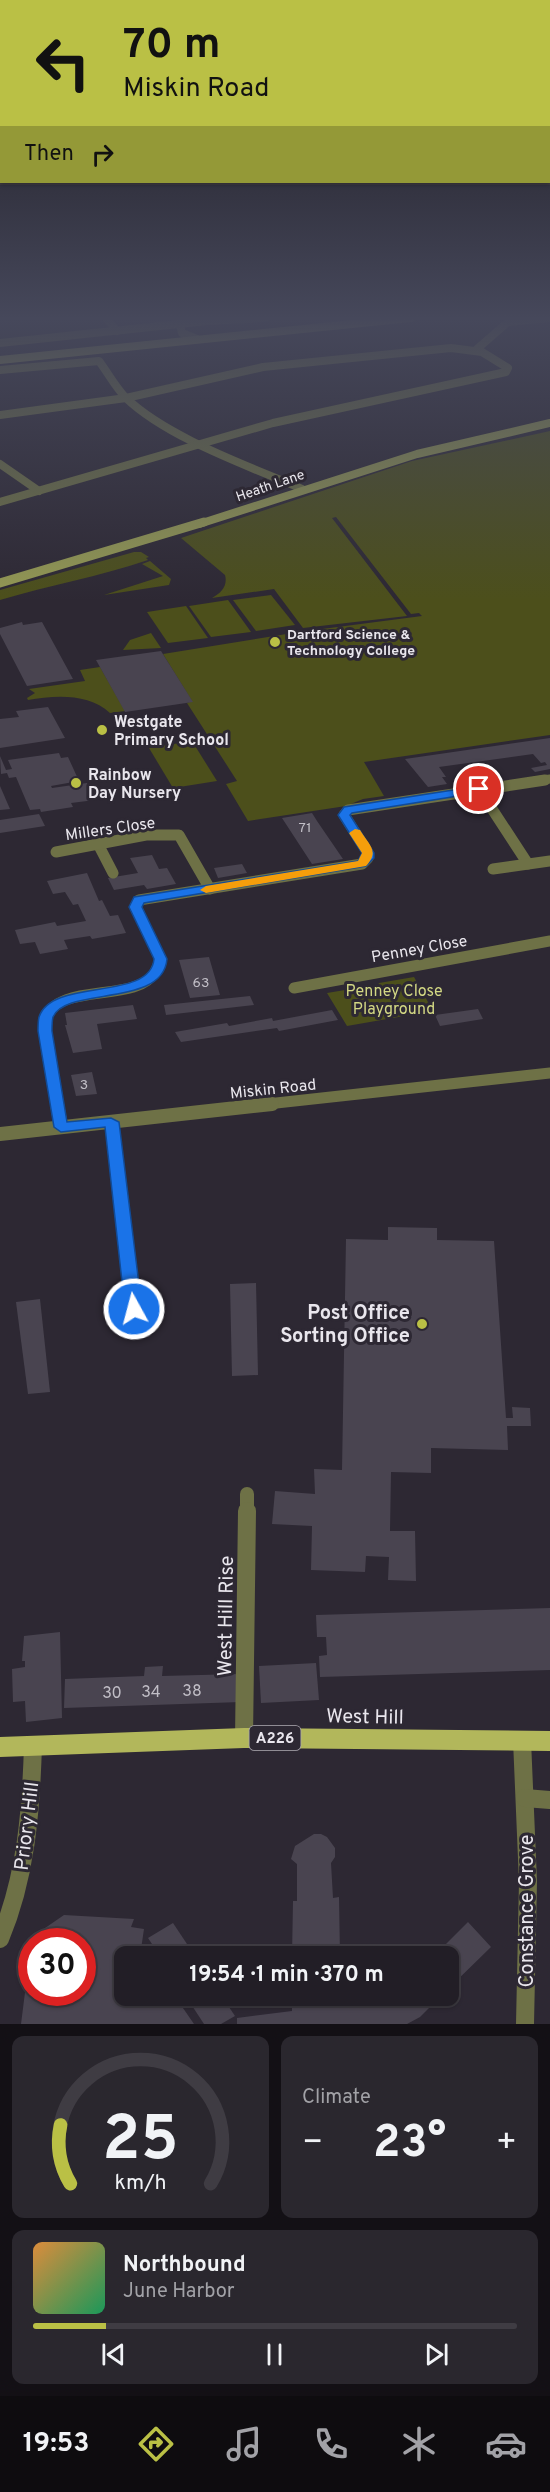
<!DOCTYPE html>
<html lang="en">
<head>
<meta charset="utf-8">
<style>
  :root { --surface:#221e26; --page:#2a272e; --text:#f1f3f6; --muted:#a2a2a7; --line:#3f3c43; --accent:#bac045 }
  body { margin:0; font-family:Overpass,sans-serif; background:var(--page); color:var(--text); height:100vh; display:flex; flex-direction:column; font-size:22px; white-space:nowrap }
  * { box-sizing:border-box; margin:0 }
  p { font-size:20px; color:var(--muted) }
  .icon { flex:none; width:33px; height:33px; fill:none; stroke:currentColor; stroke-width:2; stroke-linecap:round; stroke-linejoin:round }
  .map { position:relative; height:2024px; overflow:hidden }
  .sheet { display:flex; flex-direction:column; gap:12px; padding:12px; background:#131015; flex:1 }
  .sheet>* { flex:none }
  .hud { position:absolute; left:0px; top:0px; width:550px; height:183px; box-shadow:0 2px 4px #0004,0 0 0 2px var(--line); background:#bac045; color:#111; overflow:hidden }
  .speed { position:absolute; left:18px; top:1928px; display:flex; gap:12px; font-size:30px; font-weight:700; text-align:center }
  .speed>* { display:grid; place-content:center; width:78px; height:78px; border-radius:50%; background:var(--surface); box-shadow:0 2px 4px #0004,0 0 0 2px var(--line); line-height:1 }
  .speed .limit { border:9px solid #d22; background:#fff; color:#111 }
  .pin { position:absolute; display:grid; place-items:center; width:51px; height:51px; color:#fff; margin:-26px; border:3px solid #fff; border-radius:50%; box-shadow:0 2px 6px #0007 }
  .me { position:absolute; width:66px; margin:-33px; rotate:353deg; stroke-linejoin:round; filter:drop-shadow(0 0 4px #0008) }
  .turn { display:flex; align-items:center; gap:21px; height:126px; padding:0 24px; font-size:27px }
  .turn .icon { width:78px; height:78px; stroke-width:2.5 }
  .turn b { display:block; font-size:42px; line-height:51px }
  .then { display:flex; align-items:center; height:57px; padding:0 24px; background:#0003; gap:12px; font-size:22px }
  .big { font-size:45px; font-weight:700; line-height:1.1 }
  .sheet .tile { flex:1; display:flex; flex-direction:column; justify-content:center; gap:9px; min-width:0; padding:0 21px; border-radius:12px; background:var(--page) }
  .sheet .dial { align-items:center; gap:0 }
  .dial svg { height:156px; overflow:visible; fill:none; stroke:var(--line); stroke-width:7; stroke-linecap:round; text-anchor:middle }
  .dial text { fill:var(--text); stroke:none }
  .song { display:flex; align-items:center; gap:18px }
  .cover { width:72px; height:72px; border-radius:9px; background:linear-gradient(135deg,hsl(30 70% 55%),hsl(150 70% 35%)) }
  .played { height:6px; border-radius:3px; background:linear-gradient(90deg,var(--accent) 15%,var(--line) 15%) }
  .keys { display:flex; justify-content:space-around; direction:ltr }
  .heat { display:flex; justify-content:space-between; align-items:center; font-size:33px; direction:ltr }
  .sheet .tiles { flex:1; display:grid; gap:12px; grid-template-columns:1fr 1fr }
  .tile:last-child { grid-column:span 2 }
  .trip { position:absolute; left:114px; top:1946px; width:345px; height:60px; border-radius:12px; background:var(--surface); box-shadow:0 2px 4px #0004,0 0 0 2px var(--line); font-weight:700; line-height:60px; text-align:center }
  .dock { display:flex; height:96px; justify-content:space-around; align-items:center; background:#0e0c0f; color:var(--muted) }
  .dock .icon { width:42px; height:42px }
  .dock .current { color:var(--accent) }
  .dock b { font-size:27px; color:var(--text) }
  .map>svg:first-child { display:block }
</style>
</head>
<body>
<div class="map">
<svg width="550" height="2024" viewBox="0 0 550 2024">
  <rect width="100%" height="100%" fill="#2d2833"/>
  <g fill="#4c4f1b">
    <path d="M 550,431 L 550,735 L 364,762 L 384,796 L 363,799 L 346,806 L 248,821 L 226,784 L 237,781 L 187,703 L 192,701 L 163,654 L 299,632 L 422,616 L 419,613 L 411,614 L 336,517 L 332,518 L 407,616 L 303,628 L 274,589 L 212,598 C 221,593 228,586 225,575 L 181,538 L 412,461 Z"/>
    <path d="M 134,552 L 141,552 L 149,557 L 146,558 L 148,560 C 98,577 50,585 0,600 L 0,590 Z"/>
    <path d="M 150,561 L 171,579 L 169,585 L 104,595 L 163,576 L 142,564 Z"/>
    <path d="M 271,595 L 295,625 L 256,631 L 233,600 Z"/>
    <path d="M 228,600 L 251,632 L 211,637 L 189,606 Z"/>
    <path d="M 186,606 L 208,638 L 168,643 L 147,612 Z"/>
    <path d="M 151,633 L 161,648 L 123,650 L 130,640 Z"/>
    <path d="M 100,667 L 125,711 L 110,713 C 89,693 55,695 28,700 L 27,698 L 35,693 L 29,689 L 85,681 L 80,670 Z"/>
    <path d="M 192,741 L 217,781 L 173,788 L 149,748 Z"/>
    <path d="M 414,977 L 433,1011 L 347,1026 L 327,993 L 363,987 L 366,992 L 375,990 L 379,983 Z"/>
  </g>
  <g fill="#494450">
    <path d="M 22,622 L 23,625 L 42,622 L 73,679 L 27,686 L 0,634 L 0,628 Z"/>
    <path d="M 161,651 L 193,702 L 125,712 L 96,660 Z"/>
    <path d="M 48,707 L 65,738 L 0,748 L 0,719 L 19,717 L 16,711 Z"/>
    <path d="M 550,738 L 550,769 L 535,772 L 531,768 L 547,765 L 545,762 L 541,763 L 533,754 L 439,767 L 446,777 L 442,777 L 447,784 L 428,787 L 405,759 Z"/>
    <path d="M 59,753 L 61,758 L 68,757 L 79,781 L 51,786 L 52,788 L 87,783 L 95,800 L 71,803 L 73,807 L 41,812 L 40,809 L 30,810 L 16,777 L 9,778 L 7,773 L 1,774 L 0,756 L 6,770 L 12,769 L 8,760 Z"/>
    <path d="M 0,786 L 10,809 L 0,810 Z"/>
    <path d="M 312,813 L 317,821 L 343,859 L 312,864 L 282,818 Z"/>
    <path d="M 39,814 L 45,826 L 0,833 L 0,820 Z"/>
    <path d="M 152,855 L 159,869 L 167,868 L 176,884 L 147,889 L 144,885 L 114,890 L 108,878 L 138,873 L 130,858 Z"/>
    <path d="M 242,864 L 247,873 L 218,878 L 214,868 Z"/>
    <path d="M 87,873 L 99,901 L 102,900 L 110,916 L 118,915 L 126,933 L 92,939 L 90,936 L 64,940 L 68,949 L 40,954 L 35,942 L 20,944 L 15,930 L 55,922 L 57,926 L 86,921 L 78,904 L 73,905 L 65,892 L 53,894 L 47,881 Z"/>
    <path d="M 209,957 L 220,995 L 190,998 L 179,960 Z"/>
    <path d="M 250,996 L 254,1005 L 166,1015 L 164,1005 Z"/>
    <path d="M 133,1005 L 137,1019 L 97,1024 L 102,1049 L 73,1053 L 65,1025 L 67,1025 L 65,1013 Z"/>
    <path d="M 478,1009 L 483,1019 L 440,1026 L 435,1015 Z"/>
    <path d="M 332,1010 L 338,1020 L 279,1031 L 277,1028 L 181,1042 L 175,1032 L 227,1023 L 229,1026 L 272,1018 L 273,1021 Z"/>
    <path d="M 92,1072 L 97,1094 L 76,1096 L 71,1075 Z"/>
    <path d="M 388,1227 L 437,1228 L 437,1240 L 494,1241 L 506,1418 L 513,1418 L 512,1407 L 530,1408 L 531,1426 L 507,1426 L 508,1450 L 431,1448 L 431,1473 L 391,1472 L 390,1531 L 415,1531 L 416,1581 L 388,1580 L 389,1557 L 366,1556 L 365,1572 L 311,1570 L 312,1526 L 272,1524 L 275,1491 L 315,1494 L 314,1469 L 342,1470 L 346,1239 L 388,1240 Z"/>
    <path d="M 256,1283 L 258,1375 L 232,1376 L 230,1284 Z"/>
    <path d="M 40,1299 L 50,1392 L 28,1394 L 16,1302 Z"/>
    <path d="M 550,1608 L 550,1670 L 320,1677 L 319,1656 L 327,1655 L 326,1637 L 317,1637 L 316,1615 Z"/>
    <path d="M 60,1632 L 62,1718 L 26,1722 L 25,1701 L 13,1702 L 12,1669 L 25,1667 L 25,1661 L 22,1661 L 24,1636 Z"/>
    <path d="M 316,1663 L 319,1700 L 261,1703 L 259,1666 Z"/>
    <path d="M 163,1666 L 162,1676 L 240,1674 L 241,1702 L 64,1708 L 65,1679 L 144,1676 L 145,1667 Z"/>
    <path d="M 314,1834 L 321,1834 L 327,1837 L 335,1848 L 335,1857 L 331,1863 L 333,1898 L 339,1897 L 340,1956 L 292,1956 L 293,1901 L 297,1901 L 297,1864 L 291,1859 L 295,1846 Z"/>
    <path d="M 64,1915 L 134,1919 L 131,1927 L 144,1929 L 140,1956 L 124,1956 L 124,1995 L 174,1995 L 194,2024 L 21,2024 L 30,1953 L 32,1992 L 82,1992 L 82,1941 L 32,1941 L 32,1937 Z"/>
    <path d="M 468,1922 L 491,1947 L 448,1989 L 448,1956 L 434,1956 Z"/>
    <path d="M 173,1923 L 195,1956 L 160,1956 L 148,1938 Z"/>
    <path d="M 185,1995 L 221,1995 L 235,2016 L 221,2024 L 204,2024 Z"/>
    <path d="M 292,1995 L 340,1995 L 340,2003 L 392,1998 L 395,1995 L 442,1995 L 420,2017 L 407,2024 L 237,2024 L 237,2018 L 292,2011 Z"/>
  </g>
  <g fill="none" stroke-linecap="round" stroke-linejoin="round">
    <g stroke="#6e7146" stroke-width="8">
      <path d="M 106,318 L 117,331"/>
      <path d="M 180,325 L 182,333 L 197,339"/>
      <path d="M 0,343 L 207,321 L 265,318"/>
      <path d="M 477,349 L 508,322 L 550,318"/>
      <path d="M 0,370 L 99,361 C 108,373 116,388 126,398 C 168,438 249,466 302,489"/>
      <path d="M 0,415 L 126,398 L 263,367 L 451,348 L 482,352 L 508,368 L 506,372 L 273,423 L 0,502"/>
      <path d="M 0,464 L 39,491"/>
    </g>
    <path stroke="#6e7146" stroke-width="9" d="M 535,781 L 550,779"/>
    <g stroke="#6e7146" stroke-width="11">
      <path d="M 479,789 L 528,864"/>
      <path d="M 98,844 L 113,873"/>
      <path d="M 56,852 L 146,835 L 179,835 L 210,889"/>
      <path d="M 493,869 L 550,861"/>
      <path d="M 294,988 L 550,941"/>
      <path d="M 57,1105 C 54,1087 41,1035 46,1019 C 57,981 137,1004 155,972 C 157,968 159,963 160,959 L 136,907 L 139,900 L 362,864 L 368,858 L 368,853 L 344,815 L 348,810 L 545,780"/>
      <path d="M 258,1105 L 550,1073"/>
    </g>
    <g stroke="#6e7146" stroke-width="14">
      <path d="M 57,1104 L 61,1127"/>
      <path d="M 112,1122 L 134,1309"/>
      <path d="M 0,1134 L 272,1104"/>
      <path d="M 247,1513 L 247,1494"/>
    </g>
    <g stroke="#6e7146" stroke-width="18">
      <path d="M 244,1738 L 247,1511"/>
      <path d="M 522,1740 L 528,1882 L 525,2024"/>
      <path d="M 525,1798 L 550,1800"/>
      <path d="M 0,1939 C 26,1877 31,1812 33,1745"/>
    </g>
    <g stroke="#949953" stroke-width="8">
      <path d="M 0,360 L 411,318"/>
      <path d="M 199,524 L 417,454 L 550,423"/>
    </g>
    <path stroke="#949953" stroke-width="9" d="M 0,583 L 204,522"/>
    <path fill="#b2b75b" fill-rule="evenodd" d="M 244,1728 L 550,1731 L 550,1751 L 244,1748 L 0,1757 L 0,1737 Z"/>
  </g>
  <linearGradient id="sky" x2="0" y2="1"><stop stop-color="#19161c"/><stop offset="0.53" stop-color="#46485b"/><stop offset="1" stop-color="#46485b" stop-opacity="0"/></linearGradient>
  <rect width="550" height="601" fill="url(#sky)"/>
  <path fill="#1a73e8" stroke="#114b97" stroke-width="1.5" d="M 479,786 L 485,789 L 483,792 L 352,813 L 350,815 L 374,853 L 374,858 L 366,866 L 144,903 L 142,907 L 167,959 C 163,1008 66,986 53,1017 C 52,1021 52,1027 52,1031 L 67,1122 L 111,1118 L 119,1122 L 142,1309 L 139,1313 L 128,1313 L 125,1309 L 105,1127 L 61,1132 L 54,1127 L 38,1031 C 38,1027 38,1021 39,1017 C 52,977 150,1002 154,959 L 129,907 L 134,897 L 358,861 L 362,853 L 338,815 L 344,807 Z"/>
  <path fill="#f59e0b" d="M 355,829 L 360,830 C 369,845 380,851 366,866 L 206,893 L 200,890 L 206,886 L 358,861 L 362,853 L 349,833 Z"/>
  <g fill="#bac045" stroke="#2d2833" stroke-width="2">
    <circle cx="275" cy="642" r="6"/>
    <circle cx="102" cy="730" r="6"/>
    <circle cx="76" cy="783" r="6"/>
    <circle cx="422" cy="1324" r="6"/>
  </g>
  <g text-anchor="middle" stroke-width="6" stroke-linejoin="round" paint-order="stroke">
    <g font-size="14" fill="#e9e6ed" stroke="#2d2833">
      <text transform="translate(270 485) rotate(-19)" y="5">Heath Lane</text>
    </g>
    <g font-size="14" font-weight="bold" fill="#e9e6ed" stroke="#2d2833" text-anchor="start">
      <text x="287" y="639">Dartford Science &amp;<tspan x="287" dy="16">Technology College</tspan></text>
    </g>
    <g font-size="14" fill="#c1bec6">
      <text x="305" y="832">71</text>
      <text x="201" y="987">63</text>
      <text x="84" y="1089">3</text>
    </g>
    <rect fill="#2d2833" stroke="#b1adb5" stroke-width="1.5" x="249.5" y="1726" width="51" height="24" rx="4.5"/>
    <g font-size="15" font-weight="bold" fill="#e9e6ed">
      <text x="275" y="1743">A226</text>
    </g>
    <g font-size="16" font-weight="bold" fill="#e9e6ed" stroke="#2d2833" text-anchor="start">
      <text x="114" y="727">Westgate<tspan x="114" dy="18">Primary School</tspan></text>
      <text x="88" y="780">Rainbow<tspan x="88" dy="18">Day Nursery</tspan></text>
    </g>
    <g font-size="16" fill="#e9e6ed" stroke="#2d2833">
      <text transform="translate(110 828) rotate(-8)" y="6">Millers Close</text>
      <text transform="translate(419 948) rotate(-10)" y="6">Penney Close</text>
      <text transform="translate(273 1088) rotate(-6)" y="6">Miskin Road</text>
    </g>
    <g font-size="16" fill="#d3d884" stroke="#2d2833">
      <text x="394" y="996">Penney Close<tspan x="394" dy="18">Playground</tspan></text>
    </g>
    <g font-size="16" fill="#c1bec6">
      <text x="192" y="1696">38</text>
      <text x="151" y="1697">34</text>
      <text x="112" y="1698">30</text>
    </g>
    <g font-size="20" font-weight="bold" fill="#e9e6ed" stroke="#2d2833" text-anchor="end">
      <text x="410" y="1319">Post Office<tspan x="410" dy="23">Sorting Office</tspan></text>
    </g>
    <g font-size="20" fill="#e9e6ed" stroke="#2d2833">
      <text transform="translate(225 1616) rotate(-89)" y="7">West Hill Rise</text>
      <text transform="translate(365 1716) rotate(1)" y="7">West Hill</text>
      <text transform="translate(26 1826) rotate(-83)" y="7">Priory Hill</text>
      <text transform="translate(526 1911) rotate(-90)" y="7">Constance Grove</text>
    </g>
  </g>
</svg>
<div class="speed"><div class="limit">30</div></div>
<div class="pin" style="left:479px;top:789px;background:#d93025"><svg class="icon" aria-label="arrive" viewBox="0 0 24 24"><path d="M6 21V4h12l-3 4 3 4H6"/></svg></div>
<svg class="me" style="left:134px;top:1309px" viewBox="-20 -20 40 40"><circle r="17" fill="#1a73e8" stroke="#fff" stroke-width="3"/><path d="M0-11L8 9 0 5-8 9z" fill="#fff"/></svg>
<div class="trip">19:54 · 1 min · 370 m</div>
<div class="hud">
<div class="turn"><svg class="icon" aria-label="left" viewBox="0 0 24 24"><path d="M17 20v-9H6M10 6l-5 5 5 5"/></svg><div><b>70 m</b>Miskin Road</div></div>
<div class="then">Then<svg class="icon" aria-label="right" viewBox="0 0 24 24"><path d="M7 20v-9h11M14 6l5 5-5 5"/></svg></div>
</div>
</div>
<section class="sheet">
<div class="tiles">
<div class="tile dial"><svg viewBox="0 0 100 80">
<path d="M14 69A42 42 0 1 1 86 69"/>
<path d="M14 69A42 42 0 0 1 9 39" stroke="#bac045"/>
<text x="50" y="56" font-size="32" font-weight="700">25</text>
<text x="50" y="72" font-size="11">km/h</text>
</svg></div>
<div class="tile"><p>Climate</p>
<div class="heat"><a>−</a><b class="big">23°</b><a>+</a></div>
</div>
<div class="tile">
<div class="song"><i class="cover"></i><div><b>Northbound</b><p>June Harbor</p></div></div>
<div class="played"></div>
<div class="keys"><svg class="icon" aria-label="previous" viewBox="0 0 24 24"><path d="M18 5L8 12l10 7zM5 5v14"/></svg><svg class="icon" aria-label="pause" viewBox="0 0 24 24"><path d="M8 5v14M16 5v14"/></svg><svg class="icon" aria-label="next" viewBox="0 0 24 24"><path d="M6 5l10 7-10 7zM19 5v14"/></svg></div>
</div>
</div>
</section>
<nav class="dock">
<b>19:53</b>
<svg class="icon current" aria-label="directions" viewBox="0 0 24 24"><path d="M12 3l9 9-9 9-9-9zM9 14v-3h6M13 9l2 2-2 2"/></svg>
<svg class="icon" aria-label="music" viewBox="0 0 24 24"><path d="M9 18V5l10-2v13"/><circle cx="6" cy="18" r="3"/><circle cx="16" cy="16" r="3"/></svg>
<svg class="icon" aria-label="phone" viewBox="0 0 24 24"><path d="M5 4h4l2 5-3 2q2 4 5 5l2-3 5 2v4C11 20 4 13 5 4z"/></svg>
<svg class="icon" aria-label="climate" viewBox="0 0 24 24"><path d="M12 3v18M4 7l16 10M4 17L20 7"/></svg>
<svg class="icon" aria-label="car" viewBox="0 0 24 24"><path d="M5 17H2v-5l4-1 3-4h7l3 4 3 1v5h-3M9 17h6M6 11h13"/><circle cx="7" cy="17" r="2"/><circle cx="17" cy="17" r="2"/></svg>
</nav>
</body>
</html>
